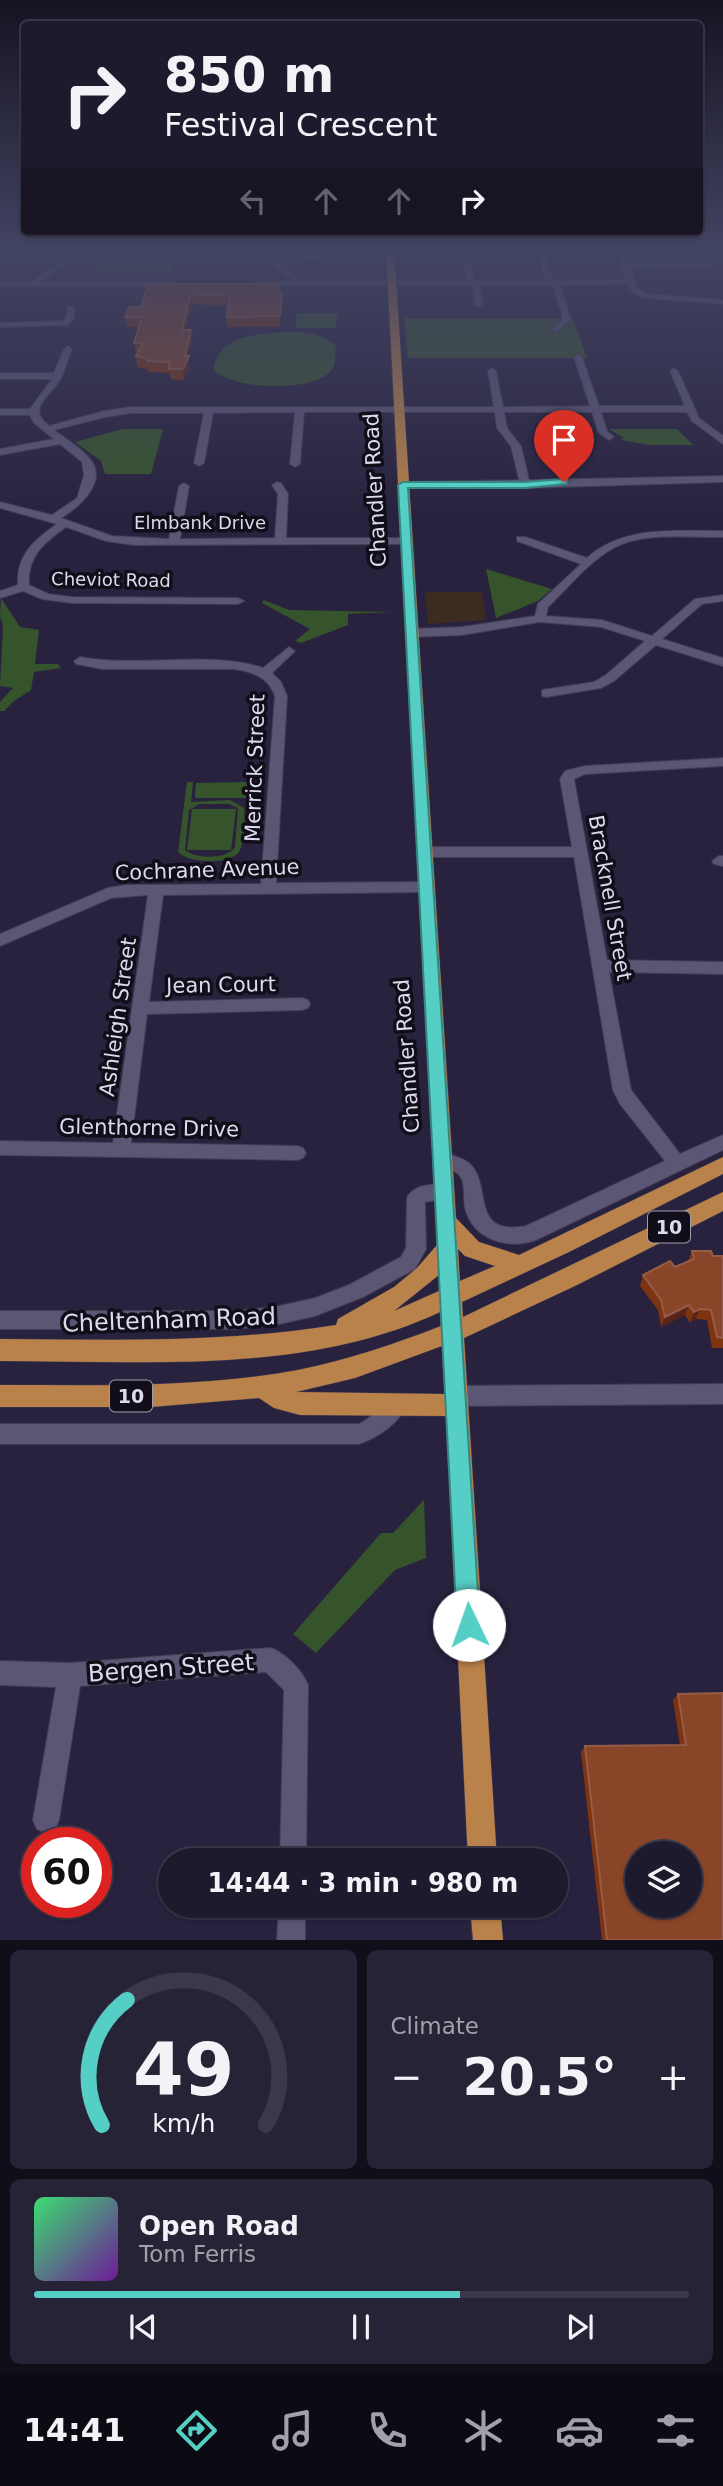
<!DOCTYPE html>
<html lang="en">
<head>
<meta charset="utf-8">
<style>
  :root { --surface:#1e1a2e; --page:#262336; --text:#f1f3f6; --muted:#a1a1aa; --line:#3c384a; --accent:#55cec5 }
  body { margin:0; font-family:"DejaVu Sans",sans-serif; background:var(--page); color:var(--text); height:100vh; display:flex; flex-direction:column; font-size:26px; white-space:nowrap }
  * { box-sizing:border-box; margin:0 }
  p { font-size:23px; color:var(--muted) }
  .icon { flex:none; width:38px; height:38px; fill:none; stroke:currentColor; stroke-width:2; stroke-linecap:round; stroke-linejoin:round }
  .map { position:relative; height:1940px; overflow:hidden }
  .details { display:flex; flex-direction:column; gap:10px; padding:10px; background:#100e19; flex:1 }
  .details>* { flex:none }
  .top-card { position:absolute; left:21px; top:21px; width:682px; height:214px; border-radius:7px; box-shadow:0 2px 5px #0004,0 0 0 2px var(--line); background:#1e1a2e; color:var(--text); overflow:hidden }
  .controls { position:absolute; left:625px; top:1841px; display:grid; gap:14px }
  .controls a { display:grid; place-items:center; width:77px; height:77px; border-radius:50%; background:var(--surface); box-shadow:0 2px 5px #0004,0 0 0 2px var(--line); font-size:35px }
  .speed { position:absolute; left:21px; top:1827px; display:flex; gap:14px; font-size:35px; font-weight:700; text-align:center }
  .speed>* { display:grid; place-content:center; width:91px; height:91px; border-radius:50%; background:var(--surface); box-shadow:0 2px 5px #0004,0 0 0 2px var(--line); line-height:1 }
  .speed .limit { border:10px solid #d22; background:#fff; color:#111 }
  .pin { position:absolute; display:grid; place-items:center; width:60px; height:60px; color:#fff; margin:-72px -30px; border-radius:50% 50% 50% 0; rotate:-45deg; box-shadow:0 0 7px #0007 }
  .pin .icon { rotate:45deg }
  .me { position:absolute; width:77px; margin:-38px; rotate:357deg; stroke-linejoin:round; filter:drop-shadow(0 0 5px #0008) }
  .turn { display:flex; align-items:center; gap:24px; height:147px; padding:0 28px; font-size:32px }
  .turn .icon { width:91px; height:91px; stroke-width:2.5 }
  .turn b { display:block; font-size:49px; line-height:60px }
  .lanes { display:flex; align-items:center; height:66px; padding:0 28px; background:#0003; justify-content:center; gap:35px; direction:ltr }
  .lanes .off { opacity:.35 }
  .big { font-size:52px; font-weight:700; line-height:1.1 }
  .details .card { flex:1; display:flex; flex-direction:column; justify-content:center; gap:10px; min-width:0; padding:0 24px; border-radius:10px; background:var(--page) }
  .details .dial { align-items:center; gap:0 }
  .dial svg { height:182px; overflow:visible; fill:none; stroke:var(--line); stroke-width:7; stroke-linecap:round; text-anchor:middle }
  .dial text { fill:var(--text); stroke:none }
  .song { display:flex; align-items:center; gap:21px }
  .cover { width:84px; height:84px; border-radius:10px; background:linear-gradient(135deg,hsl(140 70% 55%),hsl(280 70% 35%)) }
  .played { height:7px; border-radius:4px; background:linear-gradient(90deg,var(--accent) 65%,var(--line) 65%) }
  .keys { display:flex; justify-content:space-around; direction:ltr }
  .heat { display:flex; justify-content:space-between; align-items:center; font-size:38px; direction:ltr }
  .details .tiles { flex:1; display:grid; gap:10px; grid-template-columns:1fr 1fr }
  .card:last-child { grid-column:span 2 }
  .trip { position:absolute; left:158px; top:1848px; width:410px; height:70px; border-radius:35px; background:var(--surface); box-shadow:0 2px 5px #0004,0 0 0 2px var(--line); font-weight:700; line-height:70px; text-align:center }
  .tabs { display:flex; height:112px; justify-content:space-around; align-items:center; background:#0c0a12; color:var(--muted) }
  .tabs .icon { width:49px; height:49px }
  .tabs .selected { color:var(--accent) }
  .tabs b { font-size:32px; color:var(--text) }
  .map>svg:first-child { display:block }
</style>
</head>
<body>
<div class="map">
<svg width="723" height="1940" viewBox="0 0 723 1940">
  <rect width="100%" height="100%" fill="#28223e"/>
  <path fill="#3b2b20" d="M 425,592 L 482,592 L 486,620 L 428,624 Z"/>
  <g fill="#36542c" fill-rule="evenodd">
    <path d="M 116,248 L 165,249 L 175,257 L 170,272 L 95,271 L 113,258 L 115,252 L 85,252 L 115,251 Z"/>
    <path d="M 297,313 L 337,313 L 336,328 L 295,328 Z"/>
    <path d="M 404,318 L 573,319 L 587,358 L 408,358 Z"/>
    <path d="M 268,333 C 289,332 320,329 336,346 C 335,352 336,363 333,368 C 319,394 229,390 213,369 C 220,340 242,337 268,333 Z"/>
    <path d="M 123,429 L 163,429 L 151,474 L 105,474 L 101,461 L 75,442 Z"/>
    <path d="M 609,429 L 677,429 L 693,445 L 650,445 L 621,440 L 624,438 Z"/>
    <path d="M 486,569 L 552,589 L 538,601 L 496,618 Z"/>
    <path d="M 1,598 L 20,627 L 39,630 L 35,664 L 58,664 L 61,668 L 34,672 L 31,690 L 14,701 L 4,711 L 0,711 L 0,702 L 13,688 L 0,686 L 3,626 L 0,616 Z"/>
    <path d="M 264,600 L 289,610 L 393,612 L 348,614 L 348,625 L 301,643 L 295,641 L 310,629 L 262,603 Z"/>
    <path d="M 187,782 L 193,782 L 191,802 L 230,800 L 244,808 C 245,819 245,845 238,853 C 227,865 189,863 178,852 ZM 199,804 L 229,804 L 238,808 L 235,847 C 227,860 195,859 185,850 L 189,810 Z"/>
    <path d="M 247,782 L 246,798 L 195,798 L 196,783 Z"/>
    <path d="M 192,809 L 236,809 L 231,850 L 187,850 Z"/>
    <path d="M 424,1500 L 426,1558 L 395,1570 L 316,1653 L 293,1634 L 381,1533 L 393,1533 Z"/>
  </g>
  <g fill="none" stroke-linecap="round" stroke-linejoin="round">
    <defs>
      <g id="minor">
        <path d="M 2,248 L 9,248 L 0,259 Z"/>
        <path d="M 77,248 L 84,248 L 76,258 L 41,282 L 169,282 L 173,284 L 169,286 L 0,286 L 0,282 L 32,282 Z"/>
        <path d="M 254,248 L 262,248 L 276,259 L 320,255 L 317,259 L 280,263 L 300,281 L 467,281 L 462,252 L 466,250 L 470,252 L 474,281 L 545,280 L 538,248 L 545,249 L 553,280 L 627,280 L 614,248 L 622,248 L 628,264 L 706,263 L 698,248 L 705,248 L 714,267 L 630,268 L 638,289 L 646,294 L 723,300 L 723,304 L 644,298 L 632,292 L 629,284 L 560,285 L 571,319 L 557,331 L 553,329 L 563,319 L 553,285 L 479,285 L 483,305 L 479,307 L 475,305 L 472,285 L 258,286 L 255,282 L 293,281 L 270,262 L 180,262 L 176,260 L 180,258 L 265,258 Z"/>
        <path d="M 68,306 L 75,308 L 74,319 L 67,325 L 0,327 L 0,323 L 62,321 L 66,318 Z"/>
        <path d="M 68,346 L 72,349 C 68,359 65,371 60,380 C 50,397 26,408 49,426 L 104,411 L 131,407 L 494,407 L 488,371 L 492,368 L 496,371 L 503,407 L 590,406 L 574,357 L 578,354 L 582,357 L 599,406 L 685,406 L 670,371 L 674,368 L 678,371 L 699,418 L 723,436 L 723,444 L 692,421 L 687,412 L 601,412 L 607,431 L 614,437 L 609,440 L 598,432 L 592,412 L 504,412 L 507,428 L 521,446 L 529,480 L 723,476 L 723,482 L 525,488 L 399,487 L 398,485 L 403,482 L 519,480 L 511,446 L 497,428 L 495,412 L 304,412 L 300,464 L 295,467 L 290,464 L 295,412 L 213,413 L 204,463 L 199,466 L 194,463 L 204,413 L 131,413 L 105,417 L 54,430 C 66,439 81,448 90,459 C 109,482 78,508 61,518 L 112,536 L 169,539 L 179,486 L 184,483 L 189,486 L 180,539 L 275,538 L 278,494 L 272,485 L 277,482 L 281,483 L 288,494 L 286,538 L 406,538 L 411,541 L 406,544 L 134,545 L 106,541 L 66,527 C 44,543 27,556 29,585 L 48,594 L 72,597 L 238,598 L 244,601 L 238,604 L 72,603 L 42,599 L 23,591 L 0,598 L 0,591 L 18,585 C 16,555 34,540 57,524 L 0,508 L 0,502 L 52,515 L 77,498 L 84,475 L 82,462 L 60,444 L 0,455 L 0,449 L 54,439 L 34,423 L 30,415 L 0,415 L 0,409 L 30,409 L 52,379 L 0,379 L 0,373 L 54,373 L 64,349 Z"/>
        <path d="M 723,531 L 723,537 C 687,538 638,530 607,552 C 585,566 567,589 548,607 L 546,616 L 602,620 L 652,636 L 695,599 L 723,595 L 723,601 L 702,604 L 662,639 L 723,658 L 723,666 L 656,645 L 614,681 L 601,688 L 546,697 L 542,696 L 542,690 L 594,682 L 606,675 L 645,641 L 601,627 L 540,622 L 462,635 L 412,637 L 406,633 L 412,629 L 462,627 L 535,616 L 538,604 L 581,564 L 517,541 L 517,537 L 525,537 L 587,558 C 623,525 677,531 723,531 Z"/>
        <path d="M 289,647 L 295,651 L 272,673 L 281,682 L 287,696 L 276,883 L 425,882 L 432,887 L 425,892 L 163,895 L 149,1002 L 302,998 L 308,1000 L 310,1004 L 308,1008 L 302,1010 L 147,1014 L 131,1143 L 297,1146 L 303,1148 L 306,1153 L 303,1158 L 297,1160 L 0,1155 L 0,1141 L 113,1143 L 148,895 L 111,898 L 0,946 L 0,934 L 108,888 L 126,885 L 261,884 L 275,696 C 268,677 253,672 234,669 L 102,669 L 76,664 L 74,661 L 80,657 C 137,668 211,650 263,668 Z"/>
        <path d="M 723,758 L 723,766 L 585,774 L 574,779 L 607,960 L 723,962 L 723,974 L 609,972 L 631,1090 L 680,1154 L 723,1135 L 723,1150 L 536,1240 C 508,1250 473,1240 465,1208 C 463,1199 466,1184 460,1176 C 455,1169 444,1168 436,1165 L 433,1160 L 436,1155 C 443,1152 449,1154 457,1157 C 501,1169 461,1238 526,1226 L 665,1161 L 620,1104 L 613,1090 L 574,857 L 423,857 L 416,852 L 423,847 L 572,847 L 560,779 L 565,771 L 585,766 Z"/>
        <path d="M 719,856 L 723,856 L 723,866 L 714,864 L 712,861 Z"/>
        <path d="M 444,1184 L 450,1186 L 453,1192 L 450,1198 L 425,1202 L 426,1249 L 415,1269 L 363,1297 L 315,1316 L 275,1325 L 234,1329 L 0,1329 L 0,1311 L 234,1311 L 275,1307 L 315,1298 L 349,1285 L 401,1257 L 406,1248 L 407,1198 C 414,1184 430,1185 444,1184 Z"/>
        <path d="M 723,1384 L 723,1404 L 456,1406 L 449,1403 L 446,1396 L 449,1389 L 456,1386 Z"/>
        <path d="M 397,1394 L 404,1397 L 407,1404 C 399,1424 378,1437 359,1444 L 0,1444 L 0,1424 L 359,1424 C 374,1418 382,1400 397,1394 Z"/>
        <path d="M 271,1648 C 286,1654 302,1670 308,1685 L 306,1860 L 280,1860 L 284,1690 L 266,1672 L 80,1686 L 59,1820 L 55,1829 L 46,1833 L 37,1829 L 33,1820 L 56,1687 L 0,1685 L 0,1661 L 70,1663 Z"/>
        <path d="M 279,1906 L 305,1906 L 305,1940 L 277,1940 Z"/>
      </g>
      <g id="major">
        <path d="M 386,248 L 394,248 L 456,1218 L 479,1242 L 519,1255 L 723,1157 L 723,1174 L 569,1252 L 462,1302 L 463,1317 L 723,1192 L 723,1211 L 577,1285 L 464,1338 L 497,1860 L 468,1860 L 446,1416 L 300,1415 L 274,1408 L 259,1398 L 151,1407 L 0,1407 L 0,1385 C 100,1385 200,1388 298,1370 C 347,1360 395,1344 441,1326 L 440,1312 C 306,1375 145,1361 0,1361 L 0,1339 C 112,1340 224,1343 336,1325 L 338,1319 L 394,1287 L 417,1268 L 437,1245 ZM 458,1249 L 465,1256 L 495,1266 L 460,1281 ZM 439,1275 L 439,1291 L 394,1311 ZM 442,1346 L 445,1394 L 296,1392 L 355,1378 Z"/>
        <path d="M 470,1906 L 500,1906 L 503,1940 L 473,1940 Z"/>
      </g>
    </defs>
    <use href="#minor" stroke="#433d54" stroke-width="2"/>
    <use href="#major" stroke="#433d54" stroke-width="1"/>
    <use href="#minor" fill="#5c5675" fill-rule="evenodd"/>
    <use href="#major" fill="#b9824a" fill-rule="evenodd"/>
  </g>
  <g fill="#7e3311">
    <path d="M 148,284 L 279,284 L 279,293 L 282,293 L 282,303 L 280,327 L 227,327 L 227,317 L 228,306 L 192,304 L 186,330 L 191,330 L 192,341 L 188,356 L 190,367 L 184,380 L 171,379 L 170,373 L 148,372 L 147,369 L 137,367 L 136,356 L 138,353 L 136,353 L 134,343 L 139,327 L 127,327 L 125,317 L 141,307 Z"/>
    <path d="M 692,1251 L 713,1256 L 723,1256 L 723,1348 L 712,1348 L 707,1320 L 696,1319 L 690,1323 L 685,1315 L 661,1327 L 658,1310 L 640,1286 L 643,1275 L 675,1267 L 688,1261 Z"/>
    <path d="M 678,1694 L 723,1940 L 602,1940 L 581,1752 L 585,1746 L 680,1745 L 673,1700 Z"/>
  </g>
  <g fill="#572419">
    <path d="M 282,293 L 282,303 L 280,327 L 280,316 Z"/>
    <path d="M 191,294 L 192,304 L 183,341 L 182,330 Z"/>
    <path d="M 191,330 L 192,341 L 187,360 L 189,356 L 190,367 L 184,380 L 183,369 Z"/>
    <path d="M 689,1305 L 685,1315 L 661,1327 L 665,1317 Z"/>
    <path d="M 700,1309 L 696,1319 L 690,1323 L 694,1312 Z"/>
  </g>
  <g fill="#884528" stroke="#965c47" stroke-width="2" fill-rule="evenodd">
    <path d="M 148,284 L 279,284 L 278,293 L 282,293 L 280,316 L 227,317 L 230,296 L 191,294 L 182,330 L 191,330 L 185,356 L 189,356 L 183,369 L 169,369 L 169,362 L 147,361 L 148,359 L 136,356 L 143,343 L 134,343 L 142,317 L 125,317 L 129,307 L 141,307 Z"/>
    <path d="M 692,1251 L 711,1251 L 713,1256 L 723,1256 L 723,1338 L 717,1337 L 711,1310 L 700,1309 L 694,1312 L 689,1305 L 665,1317 L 661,1300 L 643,1275 L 670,1261 L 675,1267 L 694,1259 Z"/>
    <path d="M 723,1693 L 723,1940 L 607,1940 L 585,1746 L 686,1745 L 678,1694 ZM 637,1853 L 690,1853 L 690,1906 L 637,1906 Z"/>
  </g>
  <linearGradient id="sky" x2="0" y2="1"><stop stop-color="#161322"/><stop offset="0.48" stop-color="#424463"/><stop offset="1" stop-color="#424463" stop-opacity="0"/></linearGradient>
  <rect width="723" height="520" fill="url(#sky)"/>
  <path fill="#55cec5" stroke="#378680" stroke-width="2" d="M 564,479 L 567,479 L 567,484 L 525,488 L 408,488 L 480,1625 L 477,1633 L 469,1636 L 460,1633 L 457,1625 L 398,485 L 403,482 L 525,482 Z"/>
  <g text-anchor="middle" stroke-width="7" stroke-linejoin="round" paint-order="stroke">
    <g font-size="18" fill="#dddaed" stroke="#110e1a">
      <text x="200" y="529">Elmbank Drive</text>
      <text transform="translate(111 580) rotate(1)" y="6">Cheviot Road</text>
    </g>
    <g fill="#110e1a" stroke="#a09dae" stroke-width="2">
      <rect x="648" y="1211.5" width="42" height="31" rx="5"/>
      <rect x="110" y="1380.5" width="42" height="31" rx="5"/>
    </g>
    <g font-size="19" font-weight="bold" fill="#dddaed">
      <text x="669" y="1234">10</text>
      <text x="131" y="1403">10</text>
    </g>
    <g font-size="21" fill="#dddaed" stroke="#110e1a">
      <text transform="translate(375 490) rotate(-93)" y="7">Chandler Road</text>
      <text transform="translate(255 768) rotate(-88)" y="7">Merrick Street</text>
      <text transform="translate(207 870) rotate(-2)" y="7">Cochrane Avenue</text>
      <text transform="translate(610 898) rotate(80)" y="7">Bracknell Street</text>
      <text transform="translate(221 985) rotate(-1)" y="7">Jean Court</text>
      <text transform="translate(118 1017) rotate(-82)" y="7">Ashleigh Street</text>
      <text transform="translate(407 1056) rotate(-94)" y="7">Chandler Road</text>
      <text transform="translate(149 1128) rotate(1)" y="7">Glenthorne Drive</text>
    </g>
    <g font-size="24" fill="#dddaed" stroke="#110e1a">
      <text transform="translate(169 1320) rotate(-2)" y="8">Cheltenham Road</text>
      <text transform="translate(171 1668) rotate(-4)" y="8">Bergen Street</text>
    </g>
  </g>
</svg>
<div class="controls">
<a><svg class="icon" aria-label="layers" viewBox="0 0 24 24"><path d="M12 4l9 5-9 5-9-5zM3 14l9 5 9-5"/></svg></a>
</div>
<div class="speed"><div class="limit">60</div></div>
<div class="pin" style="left:564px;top:482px;background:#d93025"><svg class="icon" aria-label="arrive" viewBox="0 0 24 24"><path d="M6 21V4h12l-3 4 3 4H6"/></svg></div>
<svg class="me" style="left:469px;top:1625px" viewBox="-20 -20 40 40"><circle r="19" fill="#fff"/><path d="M0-13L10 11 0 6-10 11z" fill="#55cec5"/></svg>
<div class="trip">14:44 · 3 min · 980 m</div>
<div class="top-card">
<div class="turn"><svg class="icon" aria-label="right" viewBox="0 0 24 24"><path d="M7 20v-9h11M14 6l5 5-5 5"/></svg><div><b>850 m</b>Festival Crescent</div></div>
<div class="lanes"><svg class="icon off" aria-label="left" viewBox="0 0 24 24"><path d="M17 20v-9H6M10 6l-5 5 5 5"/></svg><svg class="icon off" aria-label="ahead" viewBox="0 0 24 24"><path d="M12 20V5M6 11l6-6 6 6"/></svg><svg class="icon off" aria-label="ahead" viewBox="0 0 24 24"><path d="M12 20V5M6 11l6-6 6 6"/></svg><svg class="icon" aria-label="right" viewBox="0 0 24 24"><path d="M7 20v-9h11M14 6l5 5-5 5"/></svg></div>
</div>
</div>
<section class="details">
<div class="tiles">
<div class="card dial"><svg viewBox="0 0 100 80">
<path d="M14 69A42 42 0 1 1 86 69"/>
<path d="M14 69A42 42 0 0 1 25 14" stroke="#55cec5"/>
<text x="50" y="56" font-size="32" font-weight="700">49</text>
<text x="50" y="72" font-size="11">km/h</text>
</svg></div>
<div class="card"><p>Climate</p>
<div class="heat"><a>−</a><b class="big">20.5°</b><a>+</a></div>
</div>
<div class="card">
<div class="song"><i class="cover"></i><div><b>Open Road</b><p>Tom Ferris</p></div></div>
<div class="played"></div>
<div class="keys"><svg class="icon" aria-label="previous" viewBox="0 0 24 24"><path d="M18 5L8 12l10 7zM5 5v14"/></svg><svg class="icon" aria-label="pause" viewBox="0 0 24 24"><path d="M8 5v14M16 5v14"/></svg><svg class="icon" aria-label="next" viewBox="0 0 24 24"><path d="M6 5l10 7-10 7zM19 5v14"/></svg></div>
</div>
</div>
</section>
<nav class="tabs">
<b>14:41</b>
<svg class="icon selected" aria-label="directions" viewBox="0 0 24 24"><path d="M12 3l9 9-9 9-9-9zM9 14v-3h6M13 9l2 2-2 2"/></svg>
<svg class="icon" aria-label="music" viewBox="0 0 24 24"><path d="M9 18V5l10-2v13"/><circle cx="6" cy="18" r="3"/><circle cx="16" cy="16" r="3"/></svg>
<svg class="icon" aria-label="phone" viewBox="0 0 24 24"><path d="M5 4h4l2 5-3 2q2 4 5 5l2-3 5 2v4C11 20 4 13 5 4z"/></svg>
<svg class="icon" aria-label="climate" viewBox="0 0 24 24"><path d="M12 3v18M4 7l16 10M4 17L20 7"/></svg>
<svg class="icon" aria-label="car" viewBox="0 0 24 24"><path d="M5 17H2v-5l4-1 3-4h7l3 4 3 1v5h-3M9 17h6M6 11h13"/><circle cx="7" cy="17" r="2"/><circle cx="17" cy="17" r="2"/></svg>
<svg class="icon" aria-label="filters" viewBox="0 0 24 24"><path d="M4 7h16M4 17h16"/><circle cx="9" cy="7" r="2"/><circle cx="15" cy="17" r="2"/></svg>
</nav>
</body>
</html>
